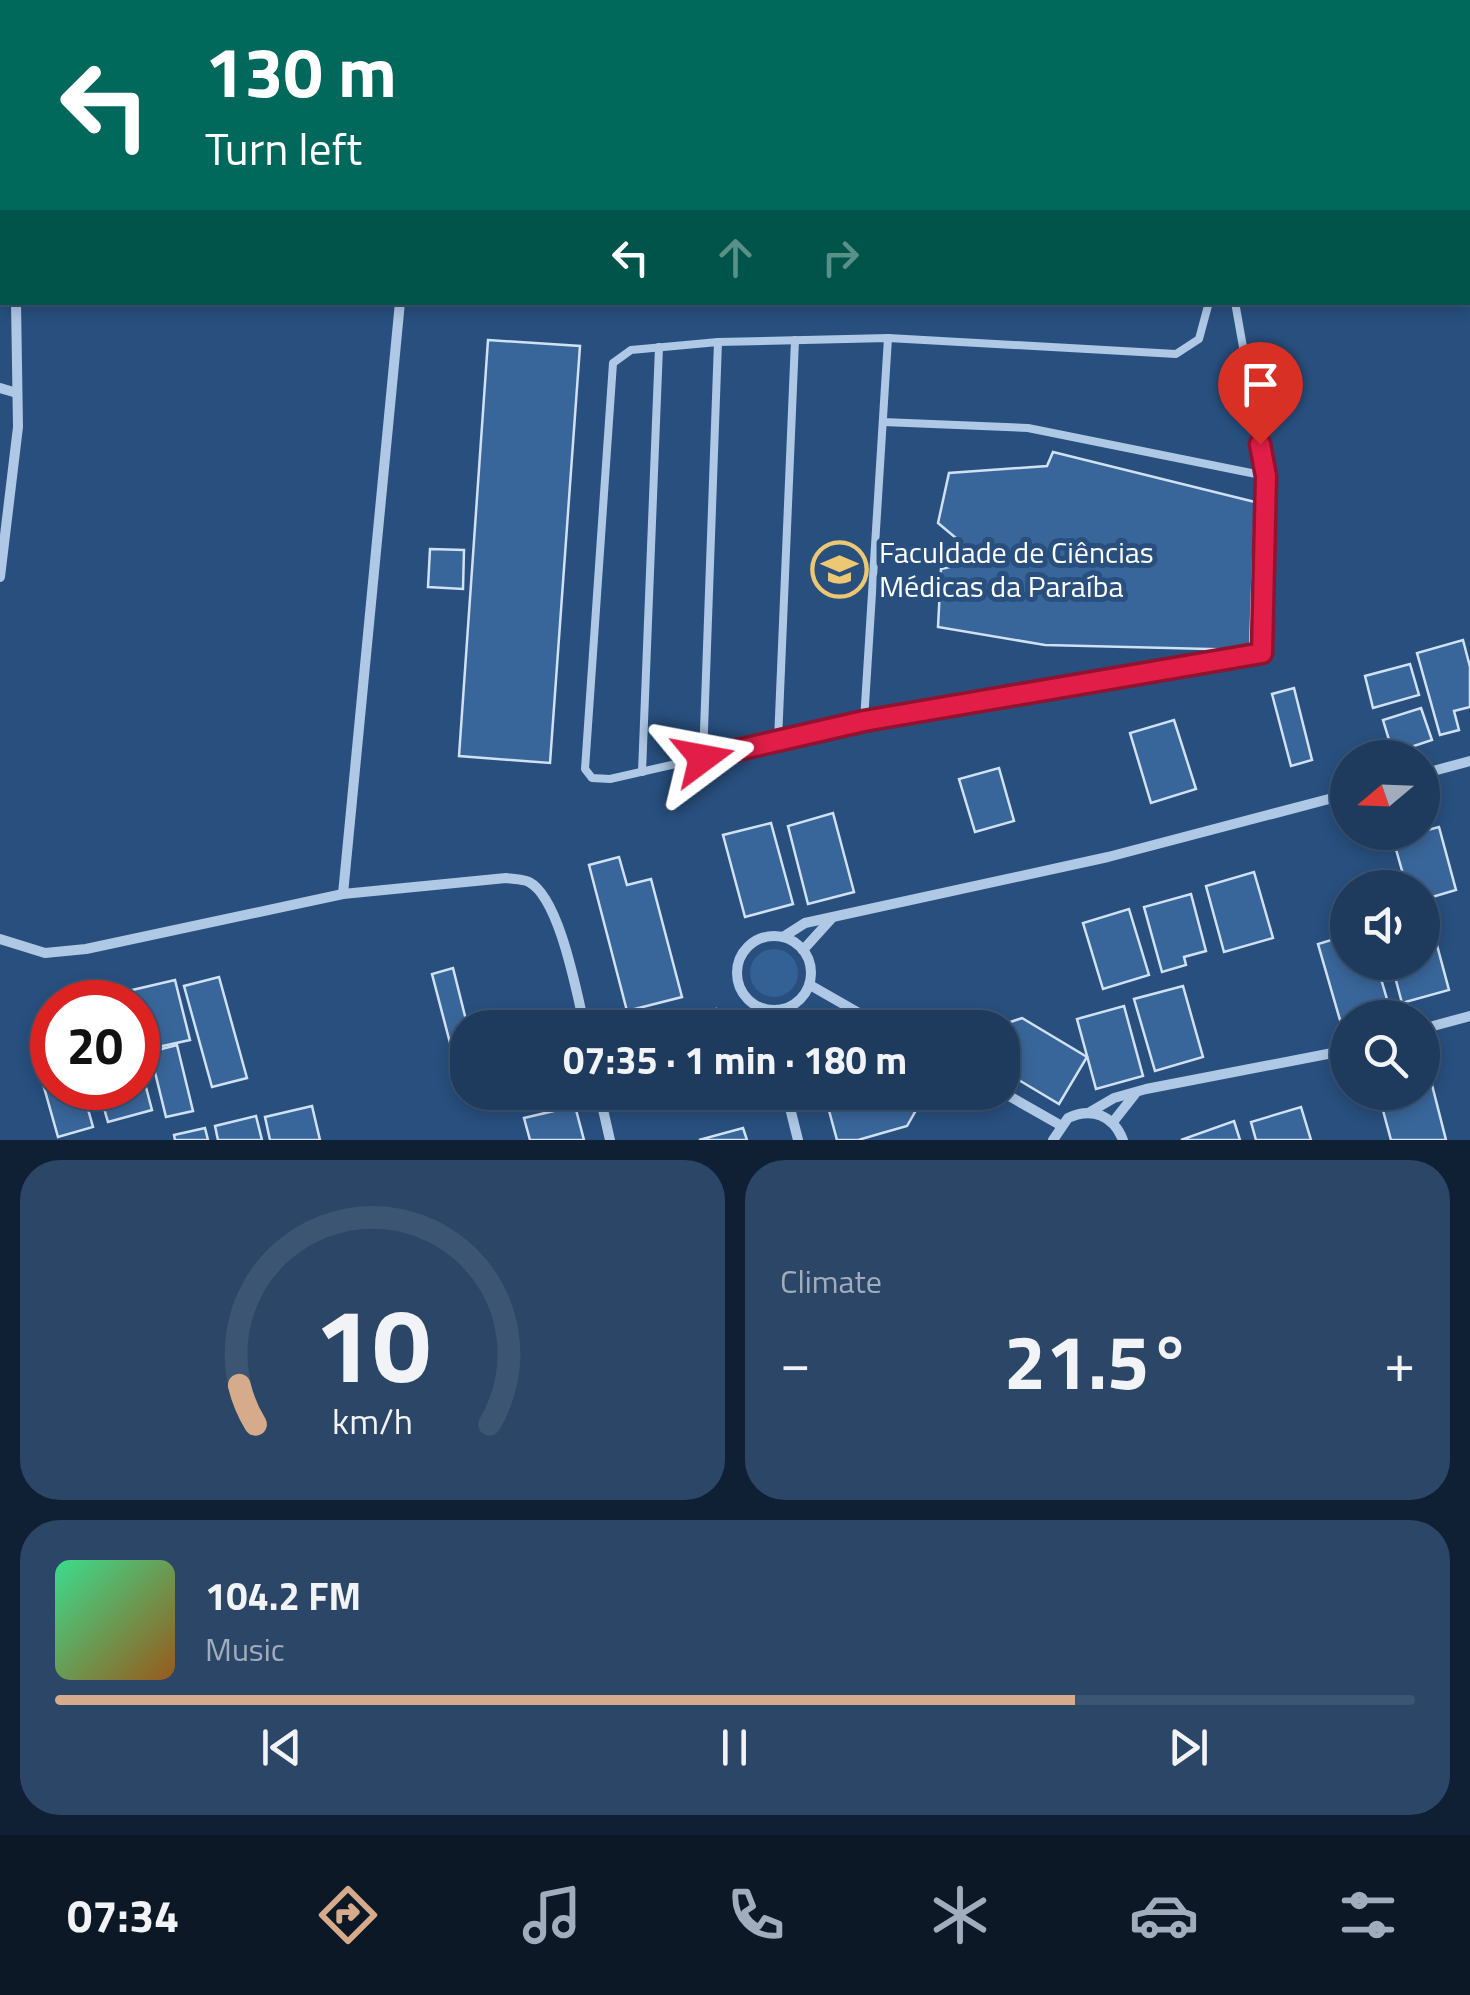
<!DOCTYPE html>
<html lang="en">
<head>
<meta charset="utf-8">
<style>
  :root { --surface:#1e3b5e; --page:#2b4667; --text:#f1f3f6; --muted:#a1adbc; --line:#3c5573; --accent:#d6ab8b }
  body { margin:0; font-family:"Titillium Web",sans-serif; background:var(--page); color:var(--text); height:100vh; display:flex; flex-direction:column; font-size:38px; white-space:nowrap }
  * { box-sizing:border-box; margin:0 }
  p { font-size:32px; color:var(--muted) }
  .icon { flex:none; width:55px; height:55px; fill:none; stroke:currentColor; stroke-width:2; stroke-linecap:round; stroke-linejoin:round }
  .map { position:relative; height:1140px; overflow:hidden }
  .side { display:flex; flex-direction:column; gap:20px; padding:20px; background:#102034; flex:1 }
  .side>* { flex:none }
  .banner { position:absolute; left:0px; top:0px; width:1470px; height:305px; box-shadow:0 5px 15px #0003,0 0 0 2px var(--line); background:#00695c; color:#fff; overflow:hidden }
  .needle { width:65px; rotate:251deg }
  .buttons { position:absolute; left:1330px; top:740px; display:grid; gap:20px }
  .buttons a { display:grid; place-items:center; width:110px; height:110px; border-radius:50%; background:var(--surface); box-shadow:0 5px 15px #0003,0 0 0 2px var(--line); font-size:50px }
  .speed { position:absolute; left:30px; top:980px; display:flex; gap:20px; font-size:50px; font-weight:700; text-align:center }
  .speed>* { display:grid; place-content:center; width:130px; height:130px; border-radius:50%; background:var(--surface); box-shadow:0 5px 15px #0003,0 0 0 2px var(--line); line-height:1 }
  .speed .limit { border:15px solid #d22; background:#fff; color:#111 }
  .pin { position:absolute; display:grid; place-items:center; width:85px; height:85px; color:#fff; margin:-102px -42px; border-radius:50% 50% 50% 0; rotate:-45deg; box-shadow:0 0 10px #0007 }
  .pin .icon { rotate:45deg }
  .me { position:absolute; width:110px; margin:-55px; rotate:77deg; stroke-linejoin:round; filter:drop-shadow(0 0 8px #0008) }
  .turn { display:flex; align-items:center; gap:35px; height:210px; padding:0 40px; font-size:45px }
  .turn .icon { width:130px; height:130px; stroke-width:2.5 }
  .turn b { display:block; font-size:70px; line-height:85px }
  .lanes { display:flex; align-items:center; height:95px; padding:0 40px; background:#0003; justify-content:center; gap:50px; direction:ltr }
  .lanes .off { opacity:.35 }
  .big { font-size:75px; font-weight:700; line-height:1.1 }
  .side .card { flex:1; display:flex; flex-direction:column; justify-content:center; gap:15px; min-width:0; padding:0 35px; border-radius:40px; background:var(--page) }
  .side .dial { align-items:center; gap:0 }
  .dial svg { height:260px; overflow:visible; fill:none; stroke:var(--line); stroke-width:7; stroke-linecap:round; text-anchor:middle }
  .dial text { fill:var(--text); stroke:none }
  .song { display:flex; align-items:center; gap:30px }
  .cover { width:120px; height:120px; border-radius:15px; background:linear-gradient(135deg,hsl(150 70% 55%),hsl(30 70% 35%)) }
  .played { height:10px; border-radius:5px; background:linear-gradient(90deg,var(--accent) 75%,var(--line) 75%) }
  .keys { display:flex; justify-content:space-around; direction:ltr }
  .heat { display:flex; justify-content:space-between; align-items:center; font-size:55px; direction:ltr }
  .side .tiles { flex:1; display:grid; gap:20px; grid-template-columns:1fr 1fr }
  .card:last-child { grid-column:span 2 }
  .trip { position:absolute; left:450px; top:1010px; width:570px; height:100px; border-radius:40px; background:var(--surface); box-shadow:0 5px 15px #0003,0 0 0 2px var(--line); font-weight:700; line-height:100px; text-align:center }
  .tab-bar { display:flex; height:160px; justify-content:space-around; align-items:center; background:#0c1826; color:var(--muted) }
  .tab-bar .icon { width:70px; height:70px }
  .tab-bar .active { color:var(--accent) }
  .tab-bar b { font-size:45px; color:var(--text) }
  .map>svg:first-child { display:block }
</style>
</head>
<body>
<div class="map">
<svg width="1470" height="1140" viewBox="0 0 1470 1140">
  <rect width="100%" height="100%" fill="#284f7e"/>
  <circle fill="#336195" cx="774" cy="973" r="24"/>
  <g fill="#39669a" stroke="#d1e1f4" stroke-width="2.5">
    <path d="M 488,340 L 580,346 L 550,763 L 459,756 Z"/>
    <path d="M 1053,452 L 1255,502 L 1250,650 L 1045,645 L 938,627 L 941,569 L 954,566 L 956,538 L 938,523 L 949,473 L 1047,466 Z"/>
    <path d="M 430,549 L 464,550 L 463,589 L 428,587 Z"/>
    <path d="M 1463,640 L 1470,667 L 1470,707 L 1454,711 L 1459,730 L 1440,735 L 1417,653 Z"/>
    <path d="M 1410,664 L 1419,695 L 1373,708 L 1365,676 Z"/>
    <path d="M 1294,688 L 1312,760 L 1291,766 L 1272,694 Z"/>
    <path d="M 1421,708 L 1432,740 L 1393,753 L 1383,720 Z"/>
    <path d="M 1174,720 L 1196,789 L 1151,803 L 1130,733 Z"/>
    <path d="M 999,768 L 1014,821 L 975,832 L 959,779 Z"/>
    <path d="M 833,813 L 854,892 L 808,904 L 788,826 Z"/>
    <path d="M 771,823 L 793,904 L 745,917 L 723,835 Z"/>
    <path d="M 1439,827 L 1456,890 L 1422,900 L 1422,888 L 1407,888 L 1393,839 Z"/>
    <path d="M 619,857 L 627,885 L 651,879 L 682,997 L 627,1011 L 589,865 Z"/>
    <path d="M 1254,872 L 1273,938 L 1224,952 L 1206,886 Z"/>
    <path d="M 1191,894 L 1206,951 L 1184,957 L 1186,965 L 1162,972 L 1144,907 Z"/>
    <path d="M 1129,909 L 1149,975 L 1103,989 L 1083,923 Z"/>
    <path d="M 1431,923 L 1449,990 L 1402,1003 L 1391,962 L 1422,962 L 1422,925 Z"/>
    <path d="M 1348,935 L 1348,962 L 1376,962 L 1389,1006 L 1340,1020 L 1318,944 Z"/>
    <path d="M 453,968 L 468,1028 L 468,1058 L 455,1062 L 432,974 Z"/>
    <path d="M 219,977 L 247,1078 L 212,1087 L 184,986 Z"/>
    <path d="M 175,980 L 190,1040 L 158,1047 L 149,1011 L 138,1014 L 138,1002 L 131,1002 L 128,991 Z"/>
    <path d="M 1183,986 L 1203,1057 L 1155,1071 L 1134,999 Z"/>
    <path d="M 1124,1006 L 1143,1076 L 1096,1089 L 1077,1019 Z"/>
    <path d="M 716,1009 L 721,1028 L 651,1028 Z"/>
    <path d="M 1022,1018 L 1087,1057 L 1059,1104 L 1002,1070 L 1002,1028 L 993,1028 Z"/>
    <path d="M 177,1045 L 193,1111 L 166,1117 L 150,1052 Z"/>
    <path d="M 138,1057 L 152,1110 L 108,1122 L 98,1088 L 138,1088 Z"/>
    <path d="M 52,1077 L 52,1088 L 94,1088 L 97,1098 L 86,1102 L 93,1127 L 58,1137 L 42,1080 Z"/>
    <path d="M 1430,1077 L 1446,1140 L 1391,1140 L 1378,1092 L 1422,1092 L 1422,1079 Z"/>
    <path d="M 824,1092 L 878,1092 L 915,1112 L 907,1126 L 858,1140 L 837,1140 Z"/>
    <path d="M 312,1106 L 320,1140 L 270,1140 L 265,1117 Z"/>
    <path d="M 575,1106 L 584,1140 L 530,1140 L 524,1118 Z"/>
    <path d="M 1301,1107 L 1311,1140 L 1256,1140 L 1251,1122 Z"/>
    <path d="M 256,1116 L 262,1140 L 218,1140 L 215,1126 Z"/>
    <path d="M 1234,1121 L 1240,1140 L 1181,1140 Z"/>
    <path d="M 205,1128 L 208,1140 L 175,1140 L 174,1135 Z"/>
    <path d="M 743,1128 L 747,1140 L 699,1140 Z"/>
  </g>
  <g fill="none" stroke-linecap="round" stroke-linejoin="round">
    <g stroke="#aec8e5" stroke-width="8">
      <path d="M 1209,302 L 1199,339 L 1176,354 L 888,338 L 718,342 L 631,350 L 613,363 L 585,769 L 592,778 L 610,779 L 864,721 L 1262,653 L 1266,476 L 1235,302"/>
      <path d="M 883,422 L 1028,428 L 1266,476"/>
      <path d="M 864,721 L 888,338"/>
      <path d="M 778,740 L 795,340"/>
      <path d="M 703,758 L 718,342"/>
      <path d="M 642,772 L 659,347"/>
    </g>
    <g stroke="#aec8e5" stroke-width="10">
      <path d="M 891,0 L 892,2"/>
      <path d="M 1225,2 L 1225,0"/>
      <path d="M 0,237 L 2,237"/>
      <path d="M 0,388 L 17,393"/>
      <path d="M 0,577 L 18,427 L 16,302"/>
      <path d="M 1422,774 L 1470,761"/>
      <path d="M 343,894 L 400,302"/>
      <circle cx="774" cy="973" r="37"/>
      <path d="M 783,937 L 805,923 L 1108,857 L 1348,794"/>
      <path d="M 0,939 L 45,953 L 86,949 L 343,894 L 506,878 C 513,879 524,879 529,882 C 560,898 577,995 585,1028"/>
      <path d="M 803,950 L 832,918"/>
      <path d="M 810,985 L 885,1028"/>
      <path d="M 759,1007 L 767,1028"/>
      <path d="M 780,1028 L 783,1009"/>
      <path d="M 1422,1029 L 1470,1016"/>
      <path d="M 599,1092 L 610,1140"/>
      <path d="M 786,1092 L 798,1140"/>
      <path d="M 1002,1092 L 1060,1125"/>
      <path d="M 1090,1112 L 1114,1098 L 1146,1089 L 1348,1050"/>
      <path d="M 1113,1122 L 1135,1094"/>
      <path d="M 1053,1140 L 1068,1118 C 1092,1107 1113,1115 1123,1140"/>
    </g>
    <g stroke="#d7e4f5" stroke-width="20">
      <path d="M 724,0 L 761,2"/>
      <path d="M 1468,80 L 1470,80"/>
      <path d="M 0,147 L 2,147"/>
      <path d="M 1468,267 L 1470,268"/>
    </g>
    <g stroke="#fff" stroke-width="30">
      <path d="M 0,1 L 17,2"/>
      <path d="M 0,91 L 2,91"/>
      <path d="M 1468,142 L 1470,142"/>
      <path d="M 1468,211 L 1470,211"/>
    </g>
  </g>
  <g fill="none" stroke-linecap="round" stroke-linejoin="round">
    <defs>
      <path id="route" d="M 703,758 L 864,721 L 1262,653 L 1266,476 L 1260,444"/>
    </defs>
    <use href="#route" stroke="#92132f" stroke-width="25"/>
    <use href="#route" stroke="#e11d48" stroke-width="18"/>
  </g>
  <defs>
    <symbol id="university-ring" viewBox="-11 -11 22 22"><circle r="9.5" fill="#284f7e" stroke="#ecc875" stroke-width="1.5"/><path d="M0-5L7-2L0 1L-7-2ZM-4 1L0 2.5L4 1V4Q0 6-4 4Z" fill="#ecc875"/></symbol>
  </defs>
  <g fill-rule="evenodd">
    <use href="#university-ring" x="808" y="538" width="63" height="63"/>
  </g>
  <g text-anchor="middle" stroke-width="10" stroke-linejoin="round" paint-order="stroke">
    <g font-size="30" fill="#fff" stroke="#284f7e" text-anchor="start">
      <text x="879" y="563">Faculdade de Ciências<tspan x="879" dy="34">Médicas da Paraíba</tspan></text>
    </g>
  </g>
</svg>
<div class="buttons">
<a><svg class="needle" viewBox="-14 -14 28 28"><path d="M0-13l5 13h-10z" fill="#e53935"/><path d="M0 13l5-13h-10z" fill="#a1adbc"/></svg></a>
<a><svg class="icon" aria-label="sound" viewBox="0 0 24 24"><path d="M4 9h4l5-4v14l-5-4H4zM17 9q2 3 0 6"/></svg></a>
<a><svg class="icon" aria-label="search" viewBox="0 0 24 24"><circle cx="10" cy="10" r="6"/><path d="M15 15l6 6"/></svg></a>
</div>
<div class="speed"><div class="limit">20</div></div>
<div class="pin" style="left:1260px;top:444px;background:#d93025"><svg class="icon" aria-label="arrive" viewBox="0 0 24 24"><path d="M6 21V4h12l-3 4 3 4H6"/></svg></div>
<svg class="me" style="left:703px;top:758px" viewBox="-20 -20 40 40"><path d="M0-17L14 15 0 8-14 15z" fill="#e11d48" stroke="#fff" stroke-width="4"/></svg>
<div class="trip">07:35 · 1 min · 180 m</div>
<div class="banner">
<div class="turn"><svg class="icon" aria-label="left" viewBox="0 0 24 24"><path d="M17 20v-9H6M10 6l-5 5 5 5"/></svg><div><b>130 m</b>Turn left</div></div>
<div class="lanes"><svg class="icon" aria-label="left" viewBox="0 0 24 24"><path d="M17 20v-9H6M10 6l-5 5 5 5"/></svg><svg class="icon off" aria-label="ahead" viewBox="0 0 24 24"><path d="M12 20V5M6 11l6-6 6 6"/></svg><svg class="icon off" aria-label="right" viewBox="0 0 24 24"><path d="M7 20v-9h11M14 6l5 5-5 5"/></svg></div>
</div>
</div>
<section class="side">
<div class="tiles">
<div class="card dial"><svg viewBox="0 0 100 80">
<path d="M14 69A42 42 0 1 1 86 69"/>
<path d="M14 69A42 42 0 0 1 9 57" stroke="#d6ab8b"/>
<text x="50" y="56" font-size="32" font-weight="700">10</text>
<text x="50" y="72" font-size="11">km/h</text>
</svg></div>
<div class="card"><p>Climate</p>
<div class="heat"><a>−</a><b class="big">21.5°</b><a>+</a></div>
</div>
<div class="card">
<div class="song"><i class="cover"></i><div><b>104.2 FM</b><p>Music</p></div></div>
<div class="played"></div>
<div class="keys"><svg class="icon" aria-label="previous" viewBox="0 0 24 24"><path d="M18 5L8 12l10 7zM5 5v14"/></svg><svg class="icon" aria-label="pause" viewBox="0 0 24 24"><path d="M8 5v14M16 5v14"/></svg><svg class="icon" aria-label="next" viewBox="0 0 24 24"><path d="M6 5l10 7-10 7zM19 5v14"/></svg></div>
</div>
</div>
</section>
<nav class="tab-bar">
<b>07:34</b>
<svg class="icon active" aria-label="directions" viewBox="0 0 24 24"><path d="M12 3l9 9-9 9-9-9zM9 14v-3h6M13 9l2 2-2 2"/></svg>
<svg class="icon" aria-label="music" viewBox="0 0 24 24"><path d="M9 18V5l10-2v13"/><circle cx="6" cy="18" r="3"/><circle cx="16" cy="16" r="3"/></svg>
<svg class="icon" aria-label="phone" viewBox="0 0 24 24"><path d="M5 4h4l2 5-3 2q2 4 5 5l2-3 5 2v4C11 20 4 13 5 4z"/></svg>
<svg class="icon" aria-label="climate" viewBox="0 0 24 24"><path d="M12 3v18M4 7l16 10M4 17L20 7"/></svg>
<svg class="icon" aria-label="car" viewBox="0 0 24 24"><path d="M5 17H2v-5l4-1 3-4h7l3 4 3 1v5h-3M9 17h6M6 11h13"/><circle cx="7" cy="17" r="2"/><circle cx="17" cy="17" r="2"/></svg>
<svg class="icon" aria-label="filters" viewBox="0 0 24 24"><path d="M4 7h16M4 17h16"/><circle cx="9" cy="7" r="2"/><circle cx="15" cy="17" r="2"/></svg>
</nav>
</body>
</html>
